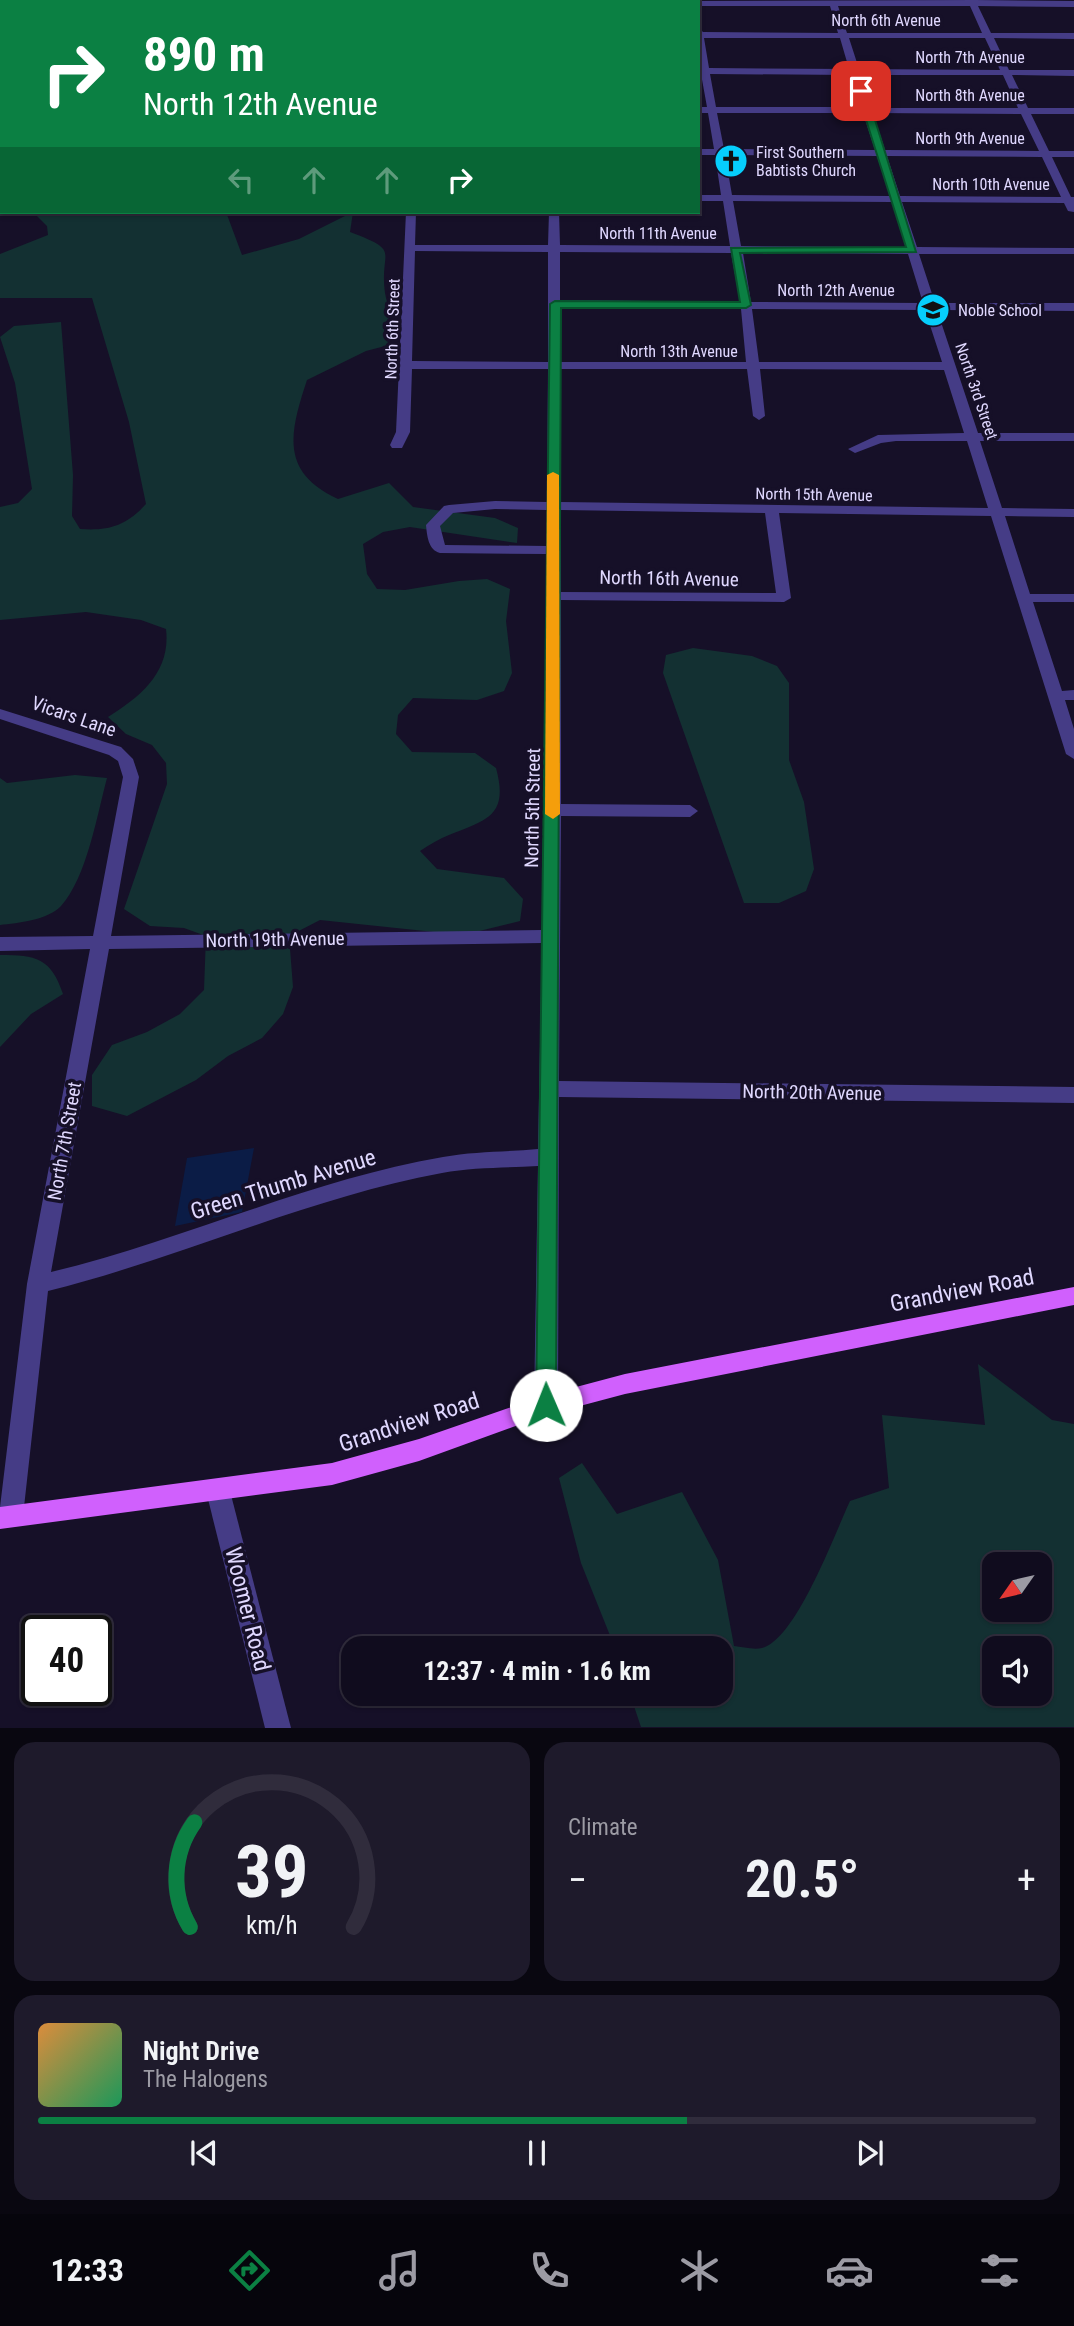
<!DOCTYPE html>
<html lang="en">
<head>
<meta charset="utf-8">
<style>
  :root { --surface:#100c1e; --page:#1e1a2b; --text:#f1f3f6; --muted:#9c9ba4; --line:#302c3c; --accent:#0b8043 }
  body { margin:0; font-family:"Roboto Condensed",sans-serif; background:var(--page); color:var(--text); height:100vh; display:flex; flex-direction:column; font-size:26px; white-space:nowrap }
  * { box-sizing:border-box; margin:0 }
  p { font-size:23px; color:var(--muted) }
  .icon { flex:none; width:38px; height:38px; fill:none; stroke:currentColor; stroke-width:2; stroke-linecap:round; stroke-linejoin:round }
  .map { position:relative; height:1728px; overflow:hidden }
  .sheet { display:flex; flex-direction:column; gap:14px; padding:14px; background:#090710; flex:1 }
  .sheet>* { flex:none }
  .hud { position:absolute; left:0px; top:0px; width:700px; height:214px; box-shadow:0 2px 5px #0004,0 0 0 2px var(--line); background:#0b8043; color:#fff; overflow:hidden }
  .needle { width:46px; rotate:236deg }
  .controls { position:absolute; left:982px; top:1552px; display:grid; gap:14px }
  .controls a { display:grid; place-items:center; width:70px; height:70px; border-radius:14px; background:var(--surface); box-shadow:0 2px 5px #0004,0 0 0 2px var(--line); font-size:35px }
  .speed { position:absolute; left:21px; top:1615px; display:flex; gap:14px; font-size:35px; font-weight:700; text-align:center }
  .speed>* { display:grid; place-content:center; width:91px; height:91px; border-radius:50%; background:var(--surface); box-shadow:0 2px 5px #0004,0 0 0 2px var(--line); line-height:1 }
  .speed .limit { border:4px solid #111; border-radius:10px; background:#fff; color:#111 }
  .pin { position:absolute; display:grid; place-items:center; width:60px; height:60px; color:#fff; margin:-30px; border-radius:14px; box-shadow:0 4px 10px #0006 }
  .me { position:absolute; width:77px; margin:-38px; rotate:359deg; stroke-linejoin:round; filter:drop-shadow(0 0 5px #0008) }
  .turn { display:flex; align-items:center; gap:24px; height:147px; padding:0 28px; font-size:32px }
  .turn .icon { width:91px; height:91px; stroke-width:2.5 }
  .turn b { display:block; font-size:49px; line-height:60px }
  .lanes { display:flex; align-items:center; height:66px; padding:0 28px; background:#0003; justify-content:center; gap:35px; direction:ltr }
  .lanes .off { opacity:.35 }
  .big { font-size:52px; font-weight:700; line-height:1.1 }
  .sheet .card { flex:1; display:flex; flex-direction:column; justify-content:center; gap:10px; min-width:0; padding:0 24px; border-radius:21px; background:var(--page) }
  .sheet .dial { align-items:center; gap:0 }
  .dial svg { height:182px; overflow:visible; fill:none; stroke:var(--line); stroke-width:7; stroke-linecap:round; text-anchor:middle }
  .dial text { fill:var(--text); stroke:none }
  .song { display:flex; align-items:center; gap:21px }
  .cover { width:84px; height:84px; border-radius:10px; background:linear-gradient(135deg,hsl(30 70% 55%),hsl(150 70% 35%)) }
  .played { height:7px; border-radius:4px; background:linear-gradient(90deg,var(--accent) 65%,var(--line) 65%) }
  .keys { display:flex; justify-content:space-around; direction:ltr }
  .heat { display:flex; justify-content:space-between; align-items:center; font-size:38px; direction:ltr }
  .sheet .tiles { flex:1; display:grid; gap:14px; grid-template-columns:1fr 1fr }
  .card:last-child { grid-column:span 2 }
  .trip { position:absolute; left:341px; top:1636px; width:392px; height:70px; border-radius:21px; background:var(--surface); box-shadow:0 2px 5px #0004,0 0 0 2px var(--line); font-weight:700; line-height:70px; text-align:center }
  .tab-bar { display:flex; height:112px; justify-content:space-around; align-items:center; background:#06050c; color:var(--muted) }
  .tab-bar .icon { width:49px; height:49px }
  .tab-bar .current { color:var(--accent) }
  .tab-bar b { font-size:32px; color:var(--text) }
  .map>svg:first-child { display:block }
</style>
</head>
<body>
<div class="map">
<svg width="1074" height="1728" viewBox="0 0 1074 1728">
  <rect width="100%" height="100%" fill="#161028"/>
  <g fill="#133032" fill-rule="evenodd">
    <path d="M 33,212 L 226,212 L 242,255 L 299,239 L 353,212 L 350,232 C 403,252 379,249 385,293 C 387,307 396,322 401,335 L 389,345 L 366,351 L 307,380 C 290,432 279,472 338,499 L 389,483 L 413,507 L 495,518 L 518,528 L 517,543 L 410,527 L 383,532 L 363,544 L 367,574 L 377,589 L 405,590 L 459,581 L 487,579 L 510,589 L 506,621 L 512,673 L 504,691 L 477,700 L 413,698 L 398,715 L 396,734 L 412,752 L 475,753 L 496,768 C 509,816 487,820 449,835 C 439,839 429,845 420,851 L 437,869 L 504,878 L 523,899 L 520,921 L 463,935 L 320,920 L 289,936 L 293,987 L 283,1014 L 262,1038 L 228,1056 L 196,1080 L 127,1116 L 92,1106 L 92,1075 L 112,1045 L 147,1032 L 180,1014 L 204,990 L 206,936 L 184,928 L 150,926 L 124,909 L 167,784 L 166,763 L 152,745 L 126,734 L 108,717 C 142,696 171,671 166,629 L 141,620 L 86,612 L 0,620 L 0,507 L 18,503 L 32,489 L 15,383 L 0,337 L 14,326 L 61,322 L 73,475 L 72,516 L 80,529 C 109,531 126,526 146,504 L 129,422 L 92,298 L 0,298 L 0,254 L 48,235 L 47,226 Z"/>
    <path d="M 693,648 L 752,656 L 777,666 L 789,683 L 789,760 L 804,802 L 814,869 L 806,891 L 779,903 L 744,903 L 663,673 L 666,655 Z"/>
    <path d="M 75,775 L 107,778 C 97,815 87,877 61,906 C 48,920 18,923 0,925 L 0,778 L 7,783 Z"/>
    <path d="M 0,955 C 36,955 51,958 63,994 L 31,1014 L 0,1047 Z"/>
    <path d="M 978,1364 L 1052,1420 L 1074,1424 L 1074,1727 L 641,1727 L 630,1694 L 721,1694 L 721,1648 L 615,1648 L 581,1563 L 559,1478 L 582,1463 L 617,1514 L 682,1492 L 718,1560 L 734,1646 C 742,1647 754,1650 762,1648 C 796,1640 835,1533 850,1501 L 889,1488 L 882,1415 L 985,1425 ZM 1040,1564 L 1040,1610 L 994,1610 L 994,1564 ZM 1040,1648 L 1040,1694 L 994,1694 L 994,1648 Z"/>
  </g>
  <path fill="#0b1c46" d="M 254,1148 L 242,1212 L 175,1226 L 187,1158 Z"/>
  <g fill="none" stroke-linecap="round" stroke-linejoin="round">
    <g fill="#453c86" fill-rule="evenodd">
      <rect x="30" y="0" width="8" height="2"/>
      <path d="M 139,0 L 147,0 L 138,2 Z"/>
      <rect x="275" y="0" width="8" height="2"/>
      <path d="M 413,0 L 423,0 L 425,2 L 411,2 Z"/>
      <rect x="550" y="0" width="8" height="2"/>
      <path d="M 975,0 L 1074,1 L 1074,7 L 978,6 L 991,33 L 1074,33 L 1074,39 L 994,38 L 1009,70 L 1074,70 L 1074,76 L 1012,75 L 1028,108 L 1074,108 L 1074,114 L 1031,114 L 1049,151 L 1074,151 L 1074,157 L 1052,157 L 1071,197 L 1074,197 L 1074,212 L 1068,211 L 1064,203 L 902,202 L 917,247 L 1074,248 L 1074,254 L 919,254 L 935,303 L 1074,303 L 1074,311 L 937,310 L 978,433 L 1074,433 L 1074,441 L 980,441 L 1002,508 L 1074,509 L 1074,517 L 1005,516 L 1030,594 L 1074,594 L 1074,602 L 1033,602 L 1062,691 L 1074,690 L 1074,700 L 1065,700 L 1074,729 L 1074,759 L 1066,754 L 991,516 L 779,513 L 791,598 L 784,602 L 561,600 L 561,804 L 690,805 L 698,811 L 690,817 L 561,816 L 559,1081 L 1074,1087 L 1074,1103 L 559,1097 L 558,1405 L 554,1412 L 546,1415 L 538,1412 L 534,1405 L 538,1166 C 506,1168 474,1167 442,1173 C 307,1198 181,1258 48,1291 L 23,1516 L 20,1524 L 11,1527 L 2,1524 L 0,1507 L 27,1284 L 90,949 L 0,951 L 0,937 L 93,936 L 123,777 L 118,761 L 109,755 L 0,719 L 0,709 L 121,747 L 133,759 L 139,777 L 111,936 L 542,930 L 547,554 L 440,553 C 428,550 427,535 426,525 L 444,506 L 449,505 L 495,501 L 547,502 L 548,369 L 412,369 L 410,432 L 402,448 L 392,448 L 390,445 L 396,432 L 406,212 L 416,212 L 415,245 L 548,245 L 549,212 L 559,212 L 560,245 L 730,246 L 723,201 L 698,201 L 698,195 L 721,195 L 715,155 L 698,155 L 698,149 L 714,149 L 708,113 L 698,113 L 698,107 L 707,107 L 701,74 L 698,74 L 698,27 L 703,32 L 838,33 L 830,6 L 698,6 L 698,2 L 695,1 ZM 838,6 L 970,6 L 982,33 L 847,33 ZM 704,38 L 840,38 L 849,69 L 709,68 ZM 849,38 L 985,38 L 1000,70 L 859,69 ZM 710,74 L 851,75 L 862,107 L 716,107 ZM 861,75 L 1003,75 L 1018,108 L 871,108 ZM 717,113 L 863,113 L 875,150 L 724,149 ZM 873,113 L 1021,114 L 1039,151 L 885,150 ZM 725,155 L 877,156 L 890,196 L 732,195 ZM 887,156 L 1042,157 L 1061,197 L 900,196 ZM 733,201 L 892,202 L 906,247 L 741,246 ZM 415,251 L 548,252 L 548,362 L 412,361 ZM 560,252 L 731,253 L 740,302 L 560,300 ZM 743,253 L 908,254 L 923,303 L 751,302 ZM 560,308 L 741,309 L 746,362 L 560,362 ZM 752,309 L 925,310 L 942,362 L 759,362 ZM 560,369 L 747,369 L 753,416 L 759,420 L 765,416 L 760,369 L 944,370 L 964,433 L 878,435 L 848,449 L 855,453 L 881,443 L 896,441 L 967,441 L 988,508 L 561,502 ZM 495,509 L 547,510 L 547,546 L 445,545 L 440,526 L 453,513 ZM 561,510 L 765,513 L 776,593 L 561,592 ZM 542,943 L 538,1149 C 507,1152 475,1151 443,1157 C 309,1180 184,1240 51,1272 L 109,949 Z"/>
      <rect x="0" y="4" width="2" height="6"/>
      <rect x="0" y="38" width="2" height="6"/>
      <path d="M 2,65 L 2,74 L 0,75 L 0,66 Z"/>
      <path d="M 218,1480 L 226,1483 L 230,1491 L 291,1728 L 265,1728 L 206,1491 L 210,1483 Z"/>
    </g>
    <path fill="#d060fd" fill-rule="evenodd" d="M 1074,1287 L 1074,1305 L 625,1394 L 546,1415 L 419,1461 L 332,1485 L 0,1529 L 0,1507 L 332,1463 L 419,1439 L 546,1395 L 625,1374 Z"/>
  </g>
  <path fill="#0b8043" stroke="#07532c" stroke-width="2" d="M 861,88 L 866,91 L 916,252 L 740,253 L 751,305 L 746,308 L 561,308 L 556,1405 L 553,1411 L 546,1414 L 539,1411 L 536,1405 L 550,304 L 555,301 L 740,302 L 731,248 L 906,247 L 857,91 Z"/>
  <path fill="#f59e0b" d="M 553,472 L 559,475 L 560,814 L 553,819 L 545,814 L 547,475 Z"/>
  <defs>
    <symbol id="church-disc" viewBox="-11 -11 22 22"><circle r="9.5" fill="#06cefc" stroke="#161028"/><path d="M-1.2-6h2.4v3.5h3.3v2.4h-3.3V6h-2.4V-.1h-3.3v-2.4h3.3Z" fill="#111"/></symbol>
    <symbol id="school-disc" viewBox="-11 -11 22 22"><circle r="9.5" fill="#06cefc" stroke="#161028"/><path d="M0-5L7-2L0 1L-7-2ZM-4 1L0 2.5L4 1V4Q0 6-4 4Z" fill="#111"/></symbol>
  </defs>
  <g fill-rule="evenodd">
    <use href="#church-disc" x="712" y="142" width="38" height="38"/>
    <use href="#school-disc" x="914" y="291" width="38" height="38"/>
  </g>
  <g text-anchor="middle" stroke-width="7" stroke-linejoin="round" paint-order="stroke">
    <g font-size="16" fill="#e0d8ff" stroke="#161028">
      <text x="886" y="26">North 6th Avenue</text>
      <text x="970" y="63">North 7th Avenue</text>
      <text x="970" y="101">North 8th Avenue</text>
      <text x="970" y="144">North 9th Avenue</text>
      <text x="991" y="190">North 10th Avenue</text>
      <text x="658" y="239">North 11th Avenue</text>
      <text x="836" y="296">North 12th Avenue</text>
      <text transform="translate(392 329) rotate(-88)" y="6">North 6th Street</text>
      <text x="679" y="357">North 13th Avenue</text>
      <text transform="translate(977 391) rotate(71)" y="6">North 3rd Street</text>
      <text transform="translate(814 494) rotate(1)" y="6">North 15th Avenue</text>
    </g>
    <g font-size="16" fill="#e0d8ff" stroke="#161028" text-anchor="start">
      <text x="756" y="158">First Southern<tspan x="756" dy="18">Babtists Church</tspan></text>
      <text x="958" y="316">Noble School</text>
    </g>
    <g font-size="19" fill="#e0d8ff" stroke="#161028">
      <text transform="translate(669 578) rotate(1)" y="7">North 16th Avenue</text>
      <text transform="translate(74 716) rotate(19)" y="7">Vicars Lane</text>
      <text transform="translate(532 808) rotate(-89)" y="7">North 5th Street</text>
      <text transform="translate(275 939) rotate(-1)" y="7">North 19th Avenue</text>
      <text transform="translate(812 1092) rotate(1)" y="7">North 20th Avenue</text>
      <text transform="translate(64 1141) rotate(-80)" y="7">North 7th Street</text>
    </g>
    <g font-size="23" fill="#e0d8ff" stroke="#161028">
      <text transform="translate(283 1184) rotate(-17)" y="8">Green Thumb Avenue</text>
      <text transform="translate(962 1290) rotate(-11)" y="8">Grandview Road</text>
      <text transform="translate(409 1422) rotate(-18)" y="8">Grandview Road</text>
      <text transform="translate(248 1609) rotate(76)" y="8">Woomer Road</text>
    </g>
  </g>
</svg>
<div class="controls">
<a><svg class="needle" viewBox="-14 -14 28 28"><path d="M0-13l5 13h-10z" fill="#e53935"/><path d="M0 13l5-13h-10z" fill="#9c9ba4"/></svg></a>
<a><svg class="icon" aria-label="sound" viewBox="0 0 24 24"><path d="M4 9h4l5-4v14l-5-4H4zM17 9q2 3 0 6"/></svg></a>
</div>
<div class="speed"><div class="limit">40</div></div>
<div class="pin" style="left:861px;top:91px;background:#d93025"><svg class="icon" aria-label="arrive" viewBox="0 0 24 24"><path d="M6 21V4h12l-3 4 3 4H6"/></svg></div>
<svg class="me" style="left:546px;top:1405px" viewBox="-20 -20 40 40"><circle r="19" fill="#fff"/><path d="M0-13L10 11 0 6-10 11z" fill="#0b8043"/></svg>
<div class="trip">12:37 · 4 min · 1.6 km</div>
<div class="hud">
<div class="turn"><svg class="icon" aria-label="right" viewBox="0 0 24 24"><path d="M7 20v-9h11M14 6l5 5-5 5"/></svg><div><b>890 m</b>North 12th Avenue</div></div>
<div class="lanes"><svg class="icon off" aria-label="left" viewBox="0 0 24 24"><path d="M17 20v-9H6M10 6l-5 5 5 5"/></svg><svg class="icon off" aria-label="ahead" viewBox="0 0 24 24"><path d="M12 20V5M6 11l6-6 6 6"/></svg><svg class="icon off" aria-label="ahead" viewBox="0 0 24 24"><path d="M12 20V5M6 11l6-6 6 6"/></svg><svg class="icon" aria-label="right" viewBox="0 0 24 24"><path d="M7 20v-9h11M14 6l5 5-5 5"/></svg></div>
</div>
</div>
<section class="sheet">
<div class="tiles">
<div class="card dial"><svg viewBox="0 0 100 80">
<path d="M14 69A42 42 0 1 1 86 69"/>
<path d="M14 69A42 42 0 0 1 16 23" stroke="#0b8043"/>
<text x="50" y="56" font-size="32" font-weight="700">39</text>
<text x="50" y="72" font-size="11">km/h</text>
</svg></div>
<div class="card"><p>Climate</p>
<div class="heat"><a>−</a><b class="big">20.5°</b><a>+</a></div>
</div>
<div class="card">
<div class="song"><i class="cover"></i><div><b>Night Drive</b><p>The Halogens</p></div></div>
<div class="played"></div>
<div class="keys"><svg class="icon" aria-label="previous" viewBox="0 0 24 24"><path d="M18 5L8 12l10 7zM5 5v14"/></svg><svg class="icon" aria-label="pause" viewBox="0 0 24 24"><path d="M8 5v14M16 5v14"/></svg><svg class="icon" aria-label="next" viewBox="0 0 24 24"><path d="M6 5l10 7-10 7zM19 5v14"/></svg></div>
</div>
</div>
</section>
<nav class="tab-bar">
<b>12:33</b>
<svg class="icon current" aria-label="directions" viewBox="0 0 24 24"><path d="M12 3l9 9-9 9-9-9zM9 14v-3h6M13 9l2 2-2 2"/></svg>
<svg class="icon" aria-label="music" viewBox="0 0 24 24"><path d="M9 18V5l10-2v13"/><circle cx="6" cy="18" r="3"/><circle cx="16" cy="16" r="3"/></svg>
<svg class="icon" aria-label="phone" viewBox="0 0 24 24"><path d="M5 4h4l2 5-3 2q2 4 5 5l2-3 5 2v4C11 20 4 13 5 4z"/></svg>
<svg class="icon" aria-label="climate" viewBox="0 0 24 24"><path d="M12 3v18M4 7l16 10M4 17L20 7"/></svg>
<svg class="icon" aria-label="car" viewBox="0 0 24 24"><path d="M5 17H2v-5l4-1 3-4h7l3 4 3 1v5h-3M9 17h6M6 11h13"/><circle cx="7" cy="17" r="2"/><circle cx="17" cy="17" r="2"/></svg>
<svg class="icon" aria-label="filters" viewBox="0 0 24 24"><path d="M4 7h16M4 17h16"/><circle cx="9" cy="7" r="2"/><circle cx="15" cy="17" r="2"/></svg>
</nav>
</body>
</html>
